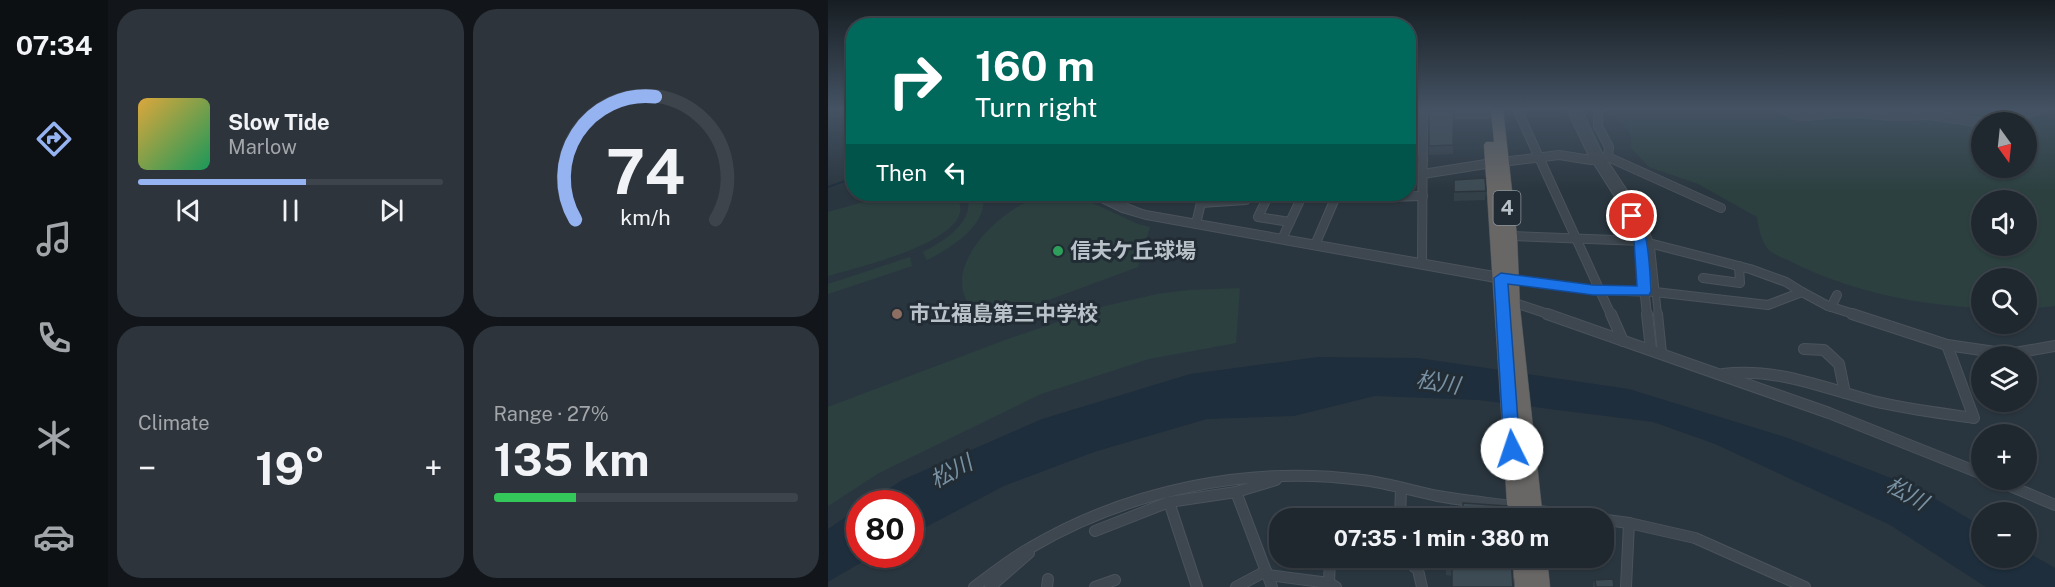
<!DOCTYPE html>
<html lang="en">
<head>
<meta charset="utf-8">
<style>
  :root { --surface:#20282f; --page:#2d343b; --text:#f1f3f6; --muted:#a2a6aa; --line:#3d444b; --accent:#95b2f1 }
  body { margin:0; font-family:"Public Sans","Noto Sans JP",sans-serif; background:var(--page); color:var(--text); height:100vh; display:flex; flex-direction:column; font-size:22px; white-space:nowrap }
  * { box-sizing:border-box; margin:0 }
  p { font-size:20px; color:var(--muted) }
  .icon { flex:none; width:33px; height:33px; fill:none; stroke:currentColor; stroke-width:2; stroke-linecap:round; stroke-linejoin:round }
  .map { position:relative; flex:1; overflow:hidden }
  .panel { display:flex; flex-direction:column; gap:9px; padding:9px; background:#12161a; width:720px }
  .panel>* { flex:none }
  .top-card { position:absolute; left:18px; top:18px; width:570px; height:183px; border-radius:24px; box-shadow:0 2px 4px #0004,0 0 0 2px var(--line); background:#00695c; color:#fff; overflow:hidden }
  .needle { width:39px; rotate:165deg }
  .controls { position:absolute; left:1143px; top:112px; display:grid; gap:12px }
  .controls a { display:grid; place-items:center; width:66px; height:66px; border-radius:50%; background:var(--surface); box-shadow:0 2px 4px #0004,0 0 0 2px var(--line); font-size:30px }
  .speed { position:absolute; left:18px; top:490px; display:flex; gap:12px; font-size:30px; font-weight:700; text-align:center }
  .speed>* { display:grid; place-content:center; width:78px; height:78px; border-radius:50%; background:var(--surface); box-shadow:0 2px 4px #0004,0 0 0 2px var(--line); line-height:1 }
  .speed .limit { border:9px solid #d22; background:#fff; color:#111 }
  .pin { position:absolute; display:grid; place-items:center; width:51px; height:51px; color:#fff; margin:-26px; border:3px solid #fff; border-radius:50%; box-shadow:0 2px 6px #0007 }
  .me { position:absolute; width:66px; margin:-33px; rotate:356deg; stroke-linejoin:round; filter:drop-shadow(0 0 4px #0008) }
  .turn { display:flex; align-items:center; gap:21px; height:126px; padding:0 30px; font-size:27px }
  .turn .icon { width:78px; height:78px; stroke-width:2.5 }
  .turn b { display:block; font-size:42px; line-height:51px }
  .then { display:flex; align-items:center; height:57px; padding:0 30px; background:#0003; gap:12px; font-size:22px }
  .big { font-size:45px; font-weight:700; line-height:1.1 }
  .panel .widget { flex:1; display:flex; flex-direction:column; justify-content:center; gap:9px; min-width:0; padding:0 21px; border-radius:24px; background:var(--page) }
  .panel .dial { align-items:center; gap:0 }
  .dial svg { height:156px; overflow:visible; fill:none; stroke:var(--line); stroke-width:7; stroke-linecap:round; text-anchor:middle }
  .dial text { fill:var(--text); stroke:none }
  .song { display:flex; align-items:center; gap:18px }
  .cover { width:72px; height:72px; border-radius:9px; background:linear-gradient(135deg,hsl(40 70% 55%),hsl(150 70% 35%)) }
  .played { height:6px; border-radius:3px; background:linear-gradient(90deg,var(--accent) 55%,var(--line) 55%) }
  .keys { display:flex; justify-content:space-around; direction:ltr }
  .heat { display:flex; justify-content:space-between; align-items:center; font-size:33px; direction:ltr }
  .charge { height:9px; border-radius:4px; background:linear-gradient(90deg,#34c759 27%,var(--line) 0) }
  .panel .tiles { flex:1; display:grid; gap:9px; grid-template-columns:repeat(2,1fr) }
  .trip { position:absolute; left:441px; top:508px; width:345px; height:60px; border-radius:24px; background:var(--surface); box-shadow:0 2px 4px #0004,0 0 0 2px var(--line); font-weight:700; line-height:60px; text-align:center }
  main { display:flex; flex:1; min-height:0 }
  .dock { display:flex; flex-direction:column; width:108px; justify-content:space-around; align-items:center; background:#0d1013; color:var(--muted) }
  .dock .icon { width:42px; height:42px }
  .dock .on { color:var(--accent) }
  .dock b { font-size:27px; color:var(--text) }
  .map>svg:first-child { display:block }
</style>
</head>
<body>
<main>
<nav class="dock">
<b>07:34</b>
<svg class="icon on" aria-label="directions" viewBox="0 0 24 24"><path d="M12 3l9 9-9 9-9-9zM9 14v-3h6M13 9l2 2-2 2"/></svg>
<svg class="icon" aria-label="music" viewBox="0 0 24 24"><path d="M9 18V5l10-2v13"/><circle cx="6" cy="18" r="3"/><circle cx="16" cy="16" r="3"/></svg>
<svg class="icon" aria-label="phone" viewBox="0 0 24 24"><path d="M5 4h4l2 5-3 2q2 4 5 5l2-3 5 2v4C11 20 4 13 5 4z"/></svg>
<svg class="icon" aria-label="climate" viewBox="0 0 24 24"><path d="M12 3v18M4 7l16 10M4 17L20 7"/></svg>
<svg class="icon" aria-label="car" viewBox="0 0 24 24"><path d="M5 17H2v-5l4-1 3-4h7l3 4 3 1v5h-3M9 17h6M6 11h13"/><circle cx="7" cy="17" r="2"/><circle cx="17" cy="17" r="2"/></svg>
</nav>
<section class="panel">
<div class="tiles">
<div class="widget">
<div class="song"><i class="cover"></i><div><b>Slow Tide</b><p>Marlow</p></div></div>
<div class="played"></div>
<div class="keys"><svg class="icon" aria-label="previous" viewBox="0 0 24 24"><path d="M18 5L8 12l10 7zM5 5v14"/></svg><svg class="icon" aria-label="pause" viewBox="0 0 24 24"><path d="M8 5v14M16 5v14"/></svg><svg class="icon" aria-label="next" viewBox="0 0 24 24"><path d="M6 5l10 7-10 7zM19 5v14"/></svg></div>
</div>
<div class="widget dial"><svg viewBox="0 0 100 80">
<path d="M14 69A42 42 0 1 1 86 69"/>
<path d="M14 69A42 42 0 0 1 55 6" stroke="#95b2f1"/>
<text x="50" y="56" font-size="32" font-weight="700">74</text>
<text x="50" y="72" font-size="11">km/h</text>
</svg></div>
<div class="widget"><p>Climate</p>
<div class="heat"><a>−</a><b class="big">19°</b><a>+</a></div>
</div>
<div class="widget"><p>Range · 27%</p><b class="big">135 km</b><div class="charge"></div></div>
</div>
</section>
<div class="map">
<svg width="1227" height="587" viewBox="0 0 1227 587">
  <rect width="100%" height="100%" fill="#2a363f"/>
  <g fill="#2c4040" fill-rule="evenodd">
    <path d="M 773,109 L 1227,109 L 1227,306 L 1199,309 L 1198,279 L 1154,279 L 1153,308 C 1089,305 1020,291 962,261 C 956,258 947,255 942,251 C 933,243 931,228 929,217 L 870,184 L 821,167 L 803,148 C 806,124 790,121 773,109 ZM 1154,123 L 1198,123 L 1198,168 L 1154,168 ZM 1154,201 L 1198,201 L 1198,246 L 1154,246 Z"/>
    <path d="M 64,194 L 126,194 C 164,237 23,269 0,276 L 0,212 Z"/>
    <path d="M 138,194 L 155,194 C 161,225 123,248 99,260 L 95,252 C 115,242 150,220 138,194 Z"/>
    <path d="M 222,194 L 245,194 L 310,224 L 322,227 L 310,267 L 177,316 C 159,318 147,316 138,299 C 117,257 184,199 222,194 Z"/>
    <path d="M 82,257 L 84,266 L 0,294 L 0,284 Z"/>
    <path d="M 412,288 L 408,343 L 321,359 L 213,394 L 51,473 L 0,506 L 0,407 L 177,340 L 277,306 L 329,294 L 361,290 Z"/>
  </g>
  <g fill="#1e2e3c">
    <path d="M 490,357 L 590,358 L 801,389 L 960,438 L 1091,489 L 1153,526 L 1154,558 L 1198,558 L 1199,552 L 1227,568 L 1227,587 L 1158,587 L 1062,525 L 887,444 L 825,422 L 650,400 L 547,396 L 466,416 L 379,419 L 266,452 L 176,486 L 83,535 L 82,504 L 38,504 L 74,480 L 214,419 L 362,374 Z"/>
    <path d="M 31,508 L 32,555 L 46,555 L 0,582 L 0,529 Z"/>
  </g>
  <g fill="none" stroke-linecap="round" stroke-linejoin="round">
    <path stroke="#1e2e3c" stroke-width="2" d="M 0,187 L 26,178"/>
    <defs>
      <path id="pedestrian-far1" d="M 750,109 L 771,154 L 803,202 L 819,235 L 823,247 L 830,315"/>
      <path id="pedestrian" d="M 830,314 L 834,353"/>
      <g id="minor-far1">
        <path d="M 689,109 L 783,315"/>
        <path d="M 743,109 L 764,153 L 804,216 L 810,230 L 819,315"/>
        <path d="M 954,109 L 967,115 L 977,116 L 1020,112 L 1064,116 L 1102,115 L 1155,123 L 1180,120 L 1214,109"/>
        <path d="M 615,114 L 659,114"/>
        <path d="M 780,157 L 893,208"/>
        <path d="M 580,160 L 595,160"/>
        <path d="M 674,162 L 731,155 L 763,160 L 780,157 L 781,147 L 770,126 L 770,109"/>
        <path d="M 595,174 L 664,163"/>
        <path d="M 441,194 L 430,217 L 462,222"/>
        <path d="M 559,194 L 559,197 L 595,196"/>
        <path d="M 373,203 L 418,200 L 421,194"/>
        <path d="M 368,224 L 375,194"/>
        <path d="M 682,236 L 813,241 L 922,269 L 958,282 L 974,292"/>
        <path d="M 454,239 L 475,194"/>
        <path d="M 487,245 L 509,194"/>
        <path d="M 594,262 L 595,109"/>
        <path d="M 875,278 L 912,283 L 911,266"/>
        <path d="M 683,279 L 765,290 L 827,292 L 940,305 L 974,292 L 1000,306 L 1029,315"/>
        <path d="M 684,302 L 723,315"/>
        <path d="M 1003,307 L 1009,295"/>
      </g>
      <g id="minor">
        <path d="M 719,314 L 1001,413 L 1154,474"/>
        <path d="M 783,314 L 795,341"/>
        <path d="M 819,314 L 823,349"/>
        <path d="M 1024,314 L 1119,345 L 1181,354 L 1227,346"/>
        <path d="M 976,349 L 996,350 L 1011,364 L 1017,393"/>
        <path d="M 895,374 C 947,367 996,388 1045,401 C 1078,409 1112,413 1146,418 L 1119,345"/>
        <path d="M 1168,480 L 1227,505"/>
        <path d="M 408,492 L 444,587"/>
        <path d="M 704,510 L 801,523 L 867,538 L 977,587"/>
        <path d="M 572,519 L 573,488"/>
        <path d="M 267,531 L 341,502"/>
        <path d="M 576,558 L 590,570 L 594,587"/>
        <path d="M 440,575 L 501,583 L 508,587"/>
        <path d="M 501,583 L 502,558"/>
        <path d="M 146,587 C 164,574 182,559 202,548 C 300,490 421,465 534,480 C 560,483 585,491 610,496 C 637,501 664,503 691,507"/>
        <path d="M 162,587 L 201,553"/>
        <path d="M 219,587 L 220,579"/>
        <path d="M 267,587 L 287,580"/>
        <path d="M 369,587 L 341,502 L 408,492 L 448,480"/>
        <path d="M 408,587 L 438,571"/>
        <path d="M 798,587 L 801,523"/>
      </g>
      <path id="tertiary" d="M 262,194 C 281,192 300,206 318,211 L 678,274 L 684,279 L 678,284 L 318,219 L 294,212 L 263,197 Z"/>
      <g id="trunk">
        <path d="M 663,109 L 675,109 L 689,236 L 692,308 L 715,519 L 680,519 L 656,145 L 658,142 L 666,142 Z"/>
        <path d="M 684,558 L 719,558 L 722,587 L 687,587 Z"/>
      </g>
    </defs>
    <use href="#pedestrian-far1" stroke="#4a535b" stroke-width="8"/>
    <use href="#pedestrian" stroke="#4a535b" stroke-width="10"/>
    <use href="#minor-far1" stroke="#4a535b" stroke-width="10"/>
    <use href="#minor" stroke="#4a535b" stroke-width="12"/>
    <use href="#tertiary" stroke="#4a535b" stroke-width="2"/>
    <use href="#trunk" stroke="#495259" stroke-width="1"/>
    <use href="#pedestrian-far1" stroke="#3e474f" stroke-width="6"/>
    <use href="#pedestrian" stroke="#3e474f" stroke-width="8"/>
    <use href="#minor-far1" stroke="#3e474f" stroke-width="8"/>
    <use href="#minor" stroke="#3e474f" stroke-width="10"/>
    <use href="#tertiary" fill="#3e474f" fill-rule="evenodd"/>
    <use href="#trunk" fill="#686766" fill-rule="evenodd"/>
  </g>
  <g fill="#344048">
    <path d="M 601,111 L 626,111 L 625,154 L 601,155 Z"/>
    <path d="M 626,180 L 658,191 L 657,200 L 626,201 Z"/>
    <path d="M 776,520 L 783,547 L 779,553 L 776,553 Z"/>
    <path d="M 683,558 L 624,576 L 618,575 L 618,568 Z"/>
    <path d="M 767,580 L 786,587 L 765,587 L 765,583 Z"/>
  </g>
  <g fill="#3d4b54" stroke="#2b343b" stroke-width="1.5">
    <path d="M 601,111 L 626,111 L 625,145 L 601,146 Z"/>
    <path d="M 657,178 L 658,191 L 626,192 L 626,180 Z"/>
    <path d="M 635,503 L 679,506 L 679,519 L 635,519 Z"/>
    <path d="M 776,520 L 778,521 L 783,547 L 776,547 Z"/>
    <path d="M 619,558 L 683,558 L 685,587 L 624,587 L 624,569 L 618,568 Z"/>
    <path d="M 785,579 L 786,587 L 768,587 L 767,580 Z"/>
  </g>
  <linearGradient id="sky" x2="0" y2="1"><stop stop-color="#171e23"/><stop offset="0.57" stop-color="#445263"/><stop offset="1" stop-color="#445263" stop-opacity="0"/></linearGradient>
  <rect width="1227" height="191" fill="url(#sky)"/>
  <path fill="#1a73e8" stroke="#114b97" stroke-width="1.5" d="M 804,212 C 821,218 822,275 823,291 L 821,295 L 765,295 L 680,284 L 692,449 L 690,454 L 684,456 L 679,454 L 676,449 L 666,278 L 673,273 L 765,285 L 809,286 L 806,241 L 798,216 Z"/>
  <circle fill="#2e9e5b" stroke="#222c34" stroke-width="2" cx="230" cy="251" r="6"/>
  <circle fill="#8d6e63" stroke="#222c34" stroke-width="2" cx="69" cy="314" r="6"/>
  <g text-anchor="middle" stroke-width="6" stroke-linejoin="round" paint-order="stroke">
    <rect fill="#222c34" stroke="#8c959c" stroke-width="1.5" x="665.5" y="191" width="27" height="34" rx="4.5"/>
    <g font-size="20" font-weight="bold" fill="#bac2c9">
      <text x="679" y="215">4</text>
    </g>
    <g font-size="21" font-weight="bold" fill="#bac2c9" stroke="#222c34" text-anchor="start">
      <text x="242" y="258">信夫ケ丘球場</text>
      <text x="81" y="321">市立福島第三中学校</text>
    </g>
    <g font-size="22" font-style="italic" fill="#7891a3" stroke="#222c34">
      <text transform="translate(610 382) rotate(9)" y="8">松川</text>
      <text transform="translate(123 471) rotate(-28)" y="8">松川</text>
      <text transform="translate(1079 493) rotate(29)" y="8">松川</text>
    </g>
  </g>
</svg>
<div class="controls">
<a><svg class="needle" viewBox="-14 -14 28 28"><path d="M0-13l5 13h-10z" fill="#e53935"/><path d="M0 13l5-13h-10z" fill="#a2a6aa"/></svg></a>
<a><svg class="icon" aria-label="sound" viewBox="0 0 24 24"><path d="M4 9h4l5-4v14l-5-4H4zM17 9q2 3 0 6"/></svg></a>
<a><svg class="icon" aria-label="search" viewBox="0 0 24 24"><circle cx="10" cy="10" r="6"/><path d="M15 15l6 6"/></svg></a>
<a><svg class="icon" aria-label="layers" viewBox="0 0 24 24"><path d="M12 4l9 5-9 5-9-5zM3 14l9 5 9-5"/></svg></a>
<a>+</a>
<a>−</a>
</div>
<div class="speed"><div class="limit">80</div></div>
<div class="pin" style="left:804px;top:216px;background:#d93025"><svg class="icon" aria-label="arrive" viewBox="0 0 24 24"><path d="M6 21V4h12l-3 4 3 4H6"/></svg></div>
<svg class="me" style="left:684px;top:449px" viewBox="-20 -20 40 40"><circle r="19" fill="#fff"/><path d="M0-13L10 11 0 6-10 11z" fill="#1a73e8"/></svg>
<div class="trip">07:35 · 1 min · 380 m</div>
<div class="top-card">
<div class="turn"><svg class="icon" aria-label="right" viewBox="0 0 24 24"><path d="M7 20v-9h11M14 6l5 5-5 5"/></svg><div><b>160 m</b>Turn right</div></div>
<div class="then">Then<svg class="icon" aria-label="left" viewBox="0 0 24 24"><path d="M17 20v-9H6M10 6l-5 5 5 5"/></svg></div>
</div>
</div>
</main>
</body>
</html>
